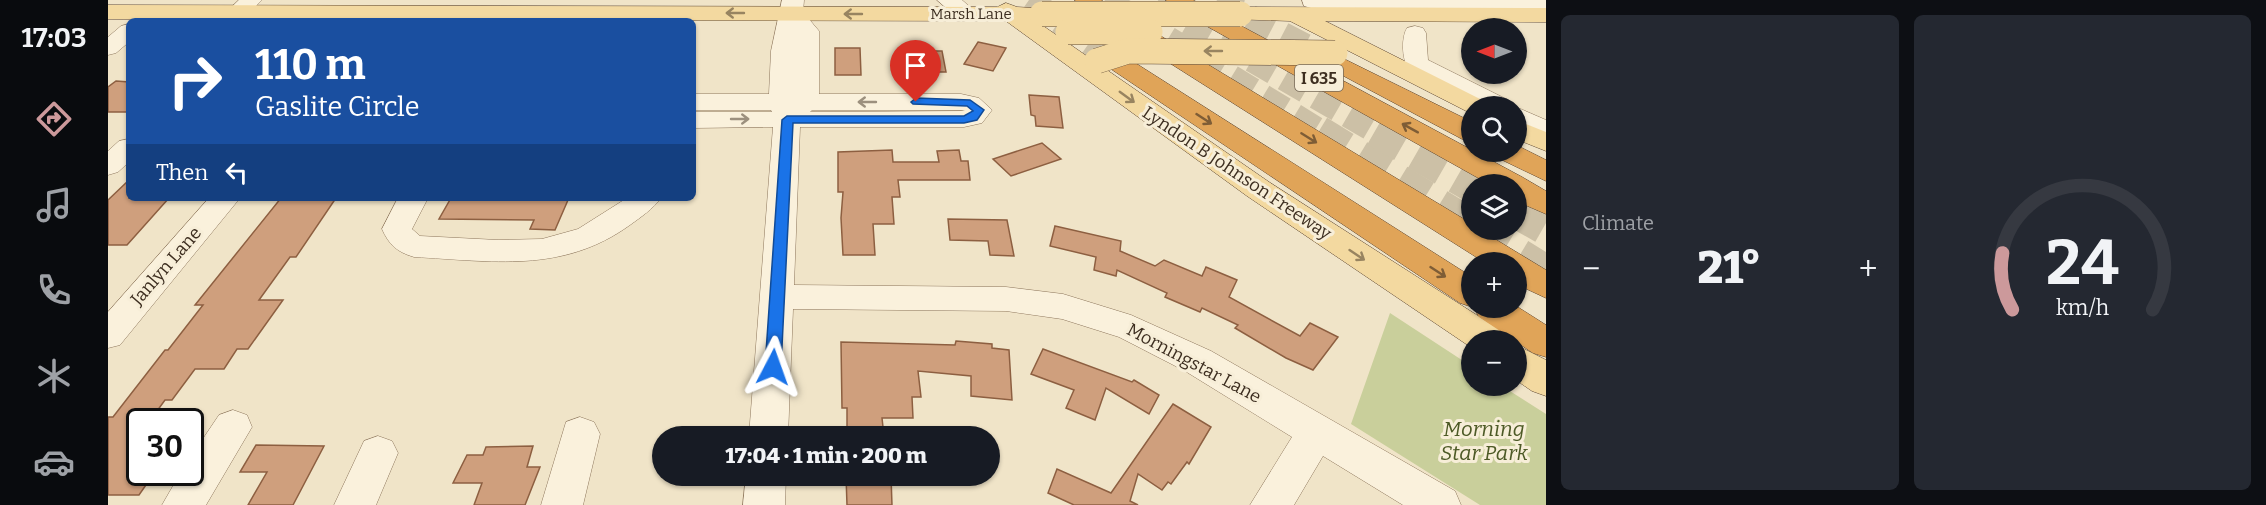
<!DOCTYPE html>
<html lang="en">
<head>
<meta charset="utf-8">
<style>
  :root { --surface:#171b24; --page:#242831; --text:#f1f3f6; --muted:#9ea1a6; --line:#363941; --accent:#cc999b }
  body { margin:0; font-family:Bitter,serif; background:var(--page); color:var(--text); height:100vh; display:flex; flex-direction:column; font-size:22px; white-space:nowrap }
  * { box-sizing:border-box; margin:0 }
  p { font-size:20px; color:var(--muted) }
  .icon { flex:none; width:33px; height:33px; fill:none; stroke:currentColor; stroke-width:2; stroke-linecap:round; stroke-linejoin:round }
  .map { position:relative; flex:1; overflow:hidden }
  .panel { display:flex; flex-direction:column; gap:15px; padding:15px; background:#0d0f14; width:720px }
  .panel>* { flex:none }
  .banner { position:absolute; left:18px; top:18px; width:570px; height:183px; border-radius:9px; box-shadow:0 2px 4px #0004; background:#1a4fa0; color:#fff; overflow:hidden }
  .needle { width:39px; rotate:270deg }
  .tools { position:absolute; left:1353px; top:18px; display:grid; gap:12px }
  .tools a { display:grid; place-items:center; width:66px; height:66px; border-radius:50%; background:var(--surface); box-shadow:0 2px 4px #0004; font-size:30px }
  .speed { position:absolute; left:18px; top:408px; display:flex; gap:12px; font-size:30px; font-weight:700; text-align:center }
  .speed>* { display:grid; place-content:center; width:78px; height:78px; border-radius:50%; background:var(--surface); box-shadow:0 2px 4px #0004; line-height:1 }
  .speed .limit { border:3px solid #111; border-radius:9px; background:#fff; color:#111 }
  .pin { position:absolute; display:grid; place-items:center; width:51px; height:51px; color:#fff; margin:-62px -26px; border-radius:50% 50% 50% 0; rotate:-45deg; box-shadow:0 0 6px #0007 }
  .pin .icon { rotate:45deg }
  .me { position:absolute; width:66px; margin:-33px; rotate:4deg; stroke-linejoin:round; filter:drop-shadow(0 0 4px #0008) }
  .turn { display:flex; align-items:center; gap:21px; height:126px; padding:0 30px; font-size:27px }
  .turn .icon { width:78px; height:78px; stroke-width:2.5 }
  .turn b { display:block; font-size:42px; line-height:51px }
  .then { display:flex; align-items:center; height:57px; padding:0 30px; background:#0003; gap:12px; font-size:22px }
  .big { font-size:45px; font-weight:800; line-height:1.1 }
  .panel .tile { flex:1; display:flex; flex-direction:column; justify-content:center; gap:9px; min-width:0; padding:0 21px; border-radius:9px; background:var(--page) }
  .panel .dial { align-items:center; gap:0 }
  .dial svg { height:156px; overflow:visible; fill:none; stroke:var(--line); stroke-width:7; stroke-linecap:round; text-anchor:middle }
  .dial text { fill:var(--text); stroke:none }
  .heat { display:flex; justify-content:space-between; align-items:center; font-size:33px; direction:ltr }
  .panel .tiles { flex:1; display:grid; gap:15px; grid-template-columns:repeat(2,1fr) }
  .trip { position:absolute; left:544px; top:426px; width:348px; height:60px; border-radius:30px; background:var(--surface); box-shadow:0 2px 4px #0004; font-weight:800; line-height:60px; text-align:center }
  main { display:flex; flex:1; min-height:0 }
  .dock { display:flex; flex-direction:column; width:108px; justify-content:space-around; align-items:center; background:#090b0e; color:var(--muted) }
  .dock .icon { width:42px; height:42px }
  .dock .active { color:var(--accent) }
  .dock b { font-size:27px; color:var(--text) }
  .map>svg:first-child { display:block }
</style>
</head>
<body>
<main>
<nav class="dock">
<b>17:03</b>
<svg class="icon active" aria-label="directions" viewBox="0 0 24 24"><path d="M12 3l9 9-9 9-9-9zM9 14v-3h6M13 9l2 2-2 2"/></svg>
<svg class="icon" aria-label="music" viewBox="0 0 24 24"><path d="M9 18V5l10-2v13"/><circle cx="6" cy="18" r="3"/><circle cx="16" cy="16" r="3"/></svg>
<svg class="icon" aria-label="phone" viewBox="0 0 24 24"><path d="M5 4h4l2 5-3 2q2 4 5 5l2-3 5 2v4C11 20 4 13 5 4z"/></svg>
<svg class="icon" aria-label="climate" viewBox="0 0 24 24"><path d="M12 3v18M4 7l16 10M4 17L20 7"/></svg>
<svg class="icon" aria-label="car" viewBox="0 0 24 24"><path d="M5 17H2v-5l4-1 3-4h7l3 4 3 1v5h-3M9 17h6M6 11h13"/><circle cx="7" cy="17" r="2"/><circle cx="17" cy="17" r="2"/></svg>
</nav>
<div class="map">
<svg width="1438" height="505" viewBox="0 0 1438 505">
  <rect width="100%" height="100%" fill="#f0e4c8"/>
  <path fill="#c9cf9b" d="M 1282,313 L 1363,366 L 1364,386 L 1394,386 L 1438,414 L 1438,505 L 1372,505 L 1243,424 Z"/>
  <g fill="#cf9f7d" stroke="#8d5f41" stroke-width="1.5">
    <path d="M 870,42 L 898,48 L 885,71 L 856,64 Z"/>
    <path d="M 727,48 L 752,48 L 753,75 L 727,75 Z"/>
    <path d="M 816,51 L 834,51 L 838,72 L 820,72 Z"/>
    <path d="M 8,81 L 21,82 L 21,112 L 0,112 L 0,87 Z"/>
    <path d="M 921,95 L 951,97 L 955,128 L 928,126 L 927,116 L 923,115 Z"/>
    <path d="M 934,143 L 953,159 L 903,176 L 885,159 Z"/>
    <path d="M 784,150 L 785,162 L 831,162 L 829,151 L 851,150 L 853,161 L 860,161 L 862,180 L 790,180 L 792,197 L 784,197 L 786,224 L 765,224 L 767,255 L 735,255 L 733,218 L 735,192 L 730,192 L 730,152 Z"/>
    <path d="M 21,180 L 21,198 L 61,198 L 19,245 L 0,245 L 0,200 Z"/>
    <path d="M 173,198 L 228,198 L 188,257 L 182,257 L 151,300 L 175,300 L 140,349 L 129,349 L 116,369 L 87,369 L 64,400 L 57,400 L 41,422 L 32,422 L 32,472 L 47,472 L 31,495 L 0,495 L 0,417 L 5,417 L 57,350 L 60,350 L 95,305 L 87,305 Z"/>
    <path d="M 343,198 L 403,198 L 460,200 L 447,230 L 422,229 L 426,220 L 331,219 Z"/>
    <path d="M 840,219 L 899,220 L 906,256 L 882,255 L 880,241 L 842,240 Z"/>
    <path d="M 947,226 L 1013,241 L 1012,251 L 1047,266 L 1056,260 L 1094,276 L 1098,267 L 1129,280 L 1121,297 L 1192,336 L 1202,323 L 1230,337 L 1205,370 L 1178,358 L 1127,328 L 1130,325 L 1094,308 L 1092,312 L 1057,297 L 1059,293 L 1009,270 L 1008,276 L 986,270 L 988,257 L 942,246 Z"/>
    <path d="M 848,341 L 884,344 L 884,348 L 901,350 L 904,400 L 863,396 L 863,376 L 810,371 L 813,397 L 804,397 L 805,418 L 774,418 L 776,436 L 739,436 L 739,408 L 734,408 L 733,342 L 847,345 Z"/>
    <path d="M 935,349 L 1024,382 L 1026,380 L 1051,395 L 1041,414 L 998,388 L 987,420 L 958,408 L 966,390 L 923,374 Z"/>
    <path d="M 1065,404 L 1103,427 L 1081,464 L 1079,462 L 1063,484 L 1060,482 L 1054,490 L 1030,474 L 1022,501 L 1030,505 L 966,505 L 940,493 L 949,469 L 1003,493 Z"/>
    <path d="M 148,445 L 216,446 L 185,505 L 140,505 L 159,472 L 132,472 Z"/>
    <path d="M 425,446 L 419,467 L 432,467 L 417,505 L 366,505 L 374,483 L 345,483 L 359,455 L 375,455 L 378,447 Z"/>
    <path d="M 738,476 L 783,476 L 784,505 L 739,505 Z"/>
  </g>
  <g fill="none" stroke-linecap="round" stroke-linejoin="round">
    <g stroke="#ccc0a6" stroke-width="25" stroke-dasharray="25 12" stroke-linecap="butt">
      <path d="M 921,0 L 1012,64"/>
      <path d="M 997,0 L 1213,132"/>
      <path d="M 1109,0 L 1224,60"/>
      <path d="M 1048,4 L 1269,132"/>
    </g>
    <g stroke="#ccc0a6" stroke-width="31" stroke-dasharray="31 16" stroke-linecap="butt">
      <path d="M 1211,131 L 1357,220"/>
      <path d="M 1267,131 L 1364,187"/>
      <path d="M 1408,213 L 1438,230"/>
      <path d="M 1372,230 L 1438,270"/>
    </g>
    <defs>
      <g id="minor">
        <path d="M 131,0 L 154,0 L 133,21 L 109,21 Z"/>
        <path d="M 674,0 L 696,0 L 695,12 L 711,31 L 711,94 L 853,94 L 871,98 L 884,110 L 874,123 L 856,127 L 692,127 L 686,285 L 898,287 L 955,294 L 1023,315 L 1103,351 L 1347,491 L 1353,505 L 1295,505 L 1215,456 L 1186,505 L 1142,505 L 1184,437 L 1077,371 L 1011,337 L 954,319 L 898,311 L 685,309 L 680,436 L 641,436 L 665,127 L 585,128 L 585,112 L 664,112 L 663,110 L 585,110 L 585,94 L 661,94 L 663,51 ZM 704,110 L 853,110 L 857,111 L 702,112 Z"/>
        <path d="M 829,0 L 854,0 L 870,14 L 867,19 L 851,19 Z"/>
        <path d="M 1194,0 L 1438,0 L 1438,10 L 1203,8 L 1196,6 Z"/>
        <path d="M 21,24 L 21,42 L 8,53 L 0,55 L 0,37 L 13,26 Z"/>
        <path d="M 1307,26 L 1315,28 L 1318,33 L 1320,60 L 1402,101 L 1405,106 L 1375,106 L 1300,68 C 1294,59 1293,37 1299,28 Z"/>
        <path d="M 1408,107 L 1438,120 L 1438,138 L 1408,125 Z"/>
        <path d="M 21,139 L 21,162 L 10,172 L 0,175 L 0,151 L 11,141 Z"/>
        <path d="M 101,198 L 132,198 L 12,345 L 0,348 L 0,312 Z"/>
        <path d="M 290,198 L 320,198 L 304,229 L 312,236 L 390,240 L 434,239 L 470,229 L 519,198 L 553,198 C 545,209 533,217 522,225 C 454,274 384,261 306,257 C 289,252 281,245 274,229 Z"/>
        <path d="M 125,410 L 139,415 L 144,427 L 98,505 L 54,505 L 73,472 L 82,472 L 82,458 L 111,415 Z"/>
        <path d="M 472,417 L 486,422 L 492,434 L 475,505 L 433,505 L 458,422 Z"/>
        <path d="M 270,436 L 284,441 L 290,453 L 268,505 L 226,505 L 256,441 Z"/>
        <path d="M 638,476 L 678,476 L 677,505 L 635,505 Z"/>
      </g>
      <g id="major">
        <path d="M 898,3 L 909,7 L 942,9 L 945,14 L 942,19 L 928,21 L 1161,182 L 1392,330 L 1397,340 L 1364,340 L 1364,348 L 1139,196 L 898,21 L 0,19 L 0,5 L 889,7 Z"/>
        <path d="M 1132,7 L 1438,8 L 1438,22 L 1217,21 L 1374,100 L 1378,106 L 1364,106 L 1364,114 L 1182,21 L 1124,19 L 1121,14 L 1124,9 Z"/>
        <path d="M 1408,120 L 1438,132 L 1438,151 L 1408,139 Z"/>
        <path d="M 1408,345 L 1438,360 L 1438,396 L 1424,391 L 1408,380 Z"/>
      </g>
      <g id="highway">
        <path d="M 967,0 L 993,0 L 1364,224 L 1364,230 L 1372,230 L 1438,270 L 1438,298 L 1408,284 L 1408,262 L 1376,262 L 970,5 Z"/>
        <path d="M 1058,0 L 1085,0 L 1414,177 L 1438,191 L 1438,214 L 1408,201 L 1408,184 L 1381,184 L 1061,5 Z"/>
        <path d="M 1224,53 L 1364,122 L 1364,141 L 1354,139 L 1215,65 L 1212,60 L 1215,55 Z"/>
        <path d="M 1012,57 L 1021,59 L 1364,277 L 1364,307 L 1352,303 L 1003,69 L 1000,64 L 1003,59 Z"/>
        <path d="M 1408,145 L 1438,160 L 1438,181 L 1390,158 L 1386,152 L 1408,152 Z"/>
        <path d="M 1408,306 L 1438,325 L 1438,357 L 1425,353 L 1371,317 L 1366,308 Z"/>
      </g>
    </defs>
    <use href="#minor" stroke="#8d765c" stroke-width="1"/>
    <use href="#major" stroke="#5b4430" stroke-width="1"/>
    <use href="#highway" stroke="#5b4430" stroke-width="1"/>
    <use href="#minor" fill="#faf1dc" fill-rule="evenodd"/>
    <use href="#major" fill="#f3d9a0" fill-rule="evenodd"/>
    <use href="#highway" fill="#e0a458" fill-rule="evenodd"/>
    <defs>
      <g id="major-bridge">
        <path d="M 934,14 L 1132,14"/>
        <path d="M 960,32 L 1042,32"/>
        <path d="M 989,61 L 1020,51 L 1227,53"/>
      </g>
    </defs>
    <use href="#major-bridge" stroke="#5b4430" stroke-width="26" stroke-linecap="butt"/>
    <use href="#major-bridge" stroke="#f3d9a0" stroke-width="25"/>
  </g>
  <defs><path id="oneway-shaft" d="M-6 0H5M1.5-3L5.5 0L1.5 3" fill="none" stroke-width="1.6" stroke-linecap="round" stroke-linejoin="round" transform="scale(1.5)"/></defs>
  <g stroke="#988460">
    <use href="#oneway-shaft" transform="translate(627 13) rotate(-180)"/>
    <use href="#oneway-shaft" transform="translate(745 14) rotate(-180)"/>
    <use href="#oneway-shaft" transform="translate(1105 51) rotate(-180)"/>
    <use href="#oneway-shaft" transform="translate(1019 97) rotate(36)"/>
    <use href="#oneway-shaft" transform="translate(1249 255) rotate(34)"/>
  </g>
  <g stroke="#9c907e">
    <use href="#oneway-shaft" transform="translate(759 102) rotate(-180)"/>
    <use href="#oneway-shaft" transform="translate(632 119)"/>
  </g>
  <g stroke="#7e5d36">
    <use href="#oneway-shaft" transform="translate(1096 119) rotate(33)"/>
    <use href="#oneway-shaft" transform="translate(1302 128) rotate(-151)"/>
    <use href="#oneway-shaft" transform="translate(1201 138) rotate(32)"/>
    <use href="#oneway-shaft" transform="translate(1330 272) rotate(33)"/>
  </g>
  <path fill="#1a73e8" stroke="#114b97" stroke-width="1.5" d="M 808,98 L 862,100 L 876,110 L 869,120 L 856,123 L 685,123 L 673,367 L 671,371 L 660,371 L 657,367 L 674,120 L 679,116 L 856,116 L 865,111 L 859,106 L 805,104 L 803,102 Z"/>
  <g text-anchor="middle" stroke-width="6" stroke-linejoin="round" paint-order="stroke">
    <g font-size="15" fill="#3d2e20" stroke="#f7eed8">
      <text x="863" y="19">Marsh Lane</text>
    </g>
    <rect fill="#f7eed8" stroke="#756857" stroke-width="1.5" x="1187" y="65" width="48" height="26" rx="4.5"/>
    <g font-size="16" font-weight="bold" fill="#3d2e20">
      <text x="1211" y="84">I 635</text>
    </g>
    <g font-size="18" fill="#3d2e20" stroke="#f7eed8">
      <text transform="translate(1129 173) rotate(34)" y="6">Lyndon B Johnson Freeway</text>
      <text transform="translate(58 266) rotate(-49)" y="6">Janlyn Lane</text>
      <text transform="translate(1086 363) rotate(28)" y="6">Morningstar Lane</text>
    </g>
    <g font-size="21" font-style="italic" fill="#4d5a26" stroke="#f7eed8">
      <text x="1376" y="436">Morning<tspan x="1376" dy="24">Star Park</tspan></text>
    </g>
  </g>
</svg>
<div class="tools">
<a><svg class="needle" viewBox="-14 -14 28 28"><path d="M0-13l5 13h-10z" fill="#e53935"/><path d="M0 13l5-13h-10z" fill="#9ea1a6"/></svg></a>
<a><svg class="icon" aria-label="search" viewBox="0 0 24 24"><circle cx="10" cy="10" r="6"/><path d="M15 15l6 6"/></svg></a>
<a><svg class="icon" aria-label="layers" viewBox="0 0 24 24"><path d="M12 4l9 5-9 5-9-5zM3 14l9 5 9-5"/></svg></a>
<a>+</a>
<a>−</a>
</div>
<div class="speed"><div class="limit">30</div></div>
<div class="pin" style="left:808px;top:102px;background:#d93025"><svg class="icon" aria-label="arrive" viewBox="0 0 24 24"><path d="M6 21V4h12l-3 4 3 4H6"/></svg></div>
<svg class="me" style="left:665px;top:367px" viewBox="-20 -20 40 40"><path d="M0-17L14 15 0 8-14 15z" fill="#1a73e8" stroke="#fff" stroke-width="4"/></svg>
<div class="trip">17:04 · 1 min · 200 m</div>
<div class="banner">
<div class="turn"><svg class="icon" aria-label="right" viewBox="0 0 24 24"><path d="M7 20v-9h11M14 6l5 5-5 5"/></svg><div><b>110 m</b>Gaslite Circle</div></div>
<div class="then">Then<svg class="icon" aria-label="left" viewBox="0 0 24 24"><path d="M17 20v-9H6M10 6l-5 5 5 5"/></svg></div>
</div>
</div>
<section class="panel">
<div class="tiles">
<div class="tile"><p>Climate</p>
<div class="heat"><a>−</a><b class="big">21°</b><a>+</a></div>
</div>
<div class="tile dial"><svg viewBox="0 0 100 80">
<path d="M14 69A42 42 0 1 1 86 69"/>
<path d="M14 69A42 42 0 0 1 9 40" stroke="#cc999b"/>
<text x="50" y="56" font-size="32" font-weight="700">24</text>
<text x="50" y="72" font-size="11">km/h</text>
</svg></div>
</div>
</section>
</main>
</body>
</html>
